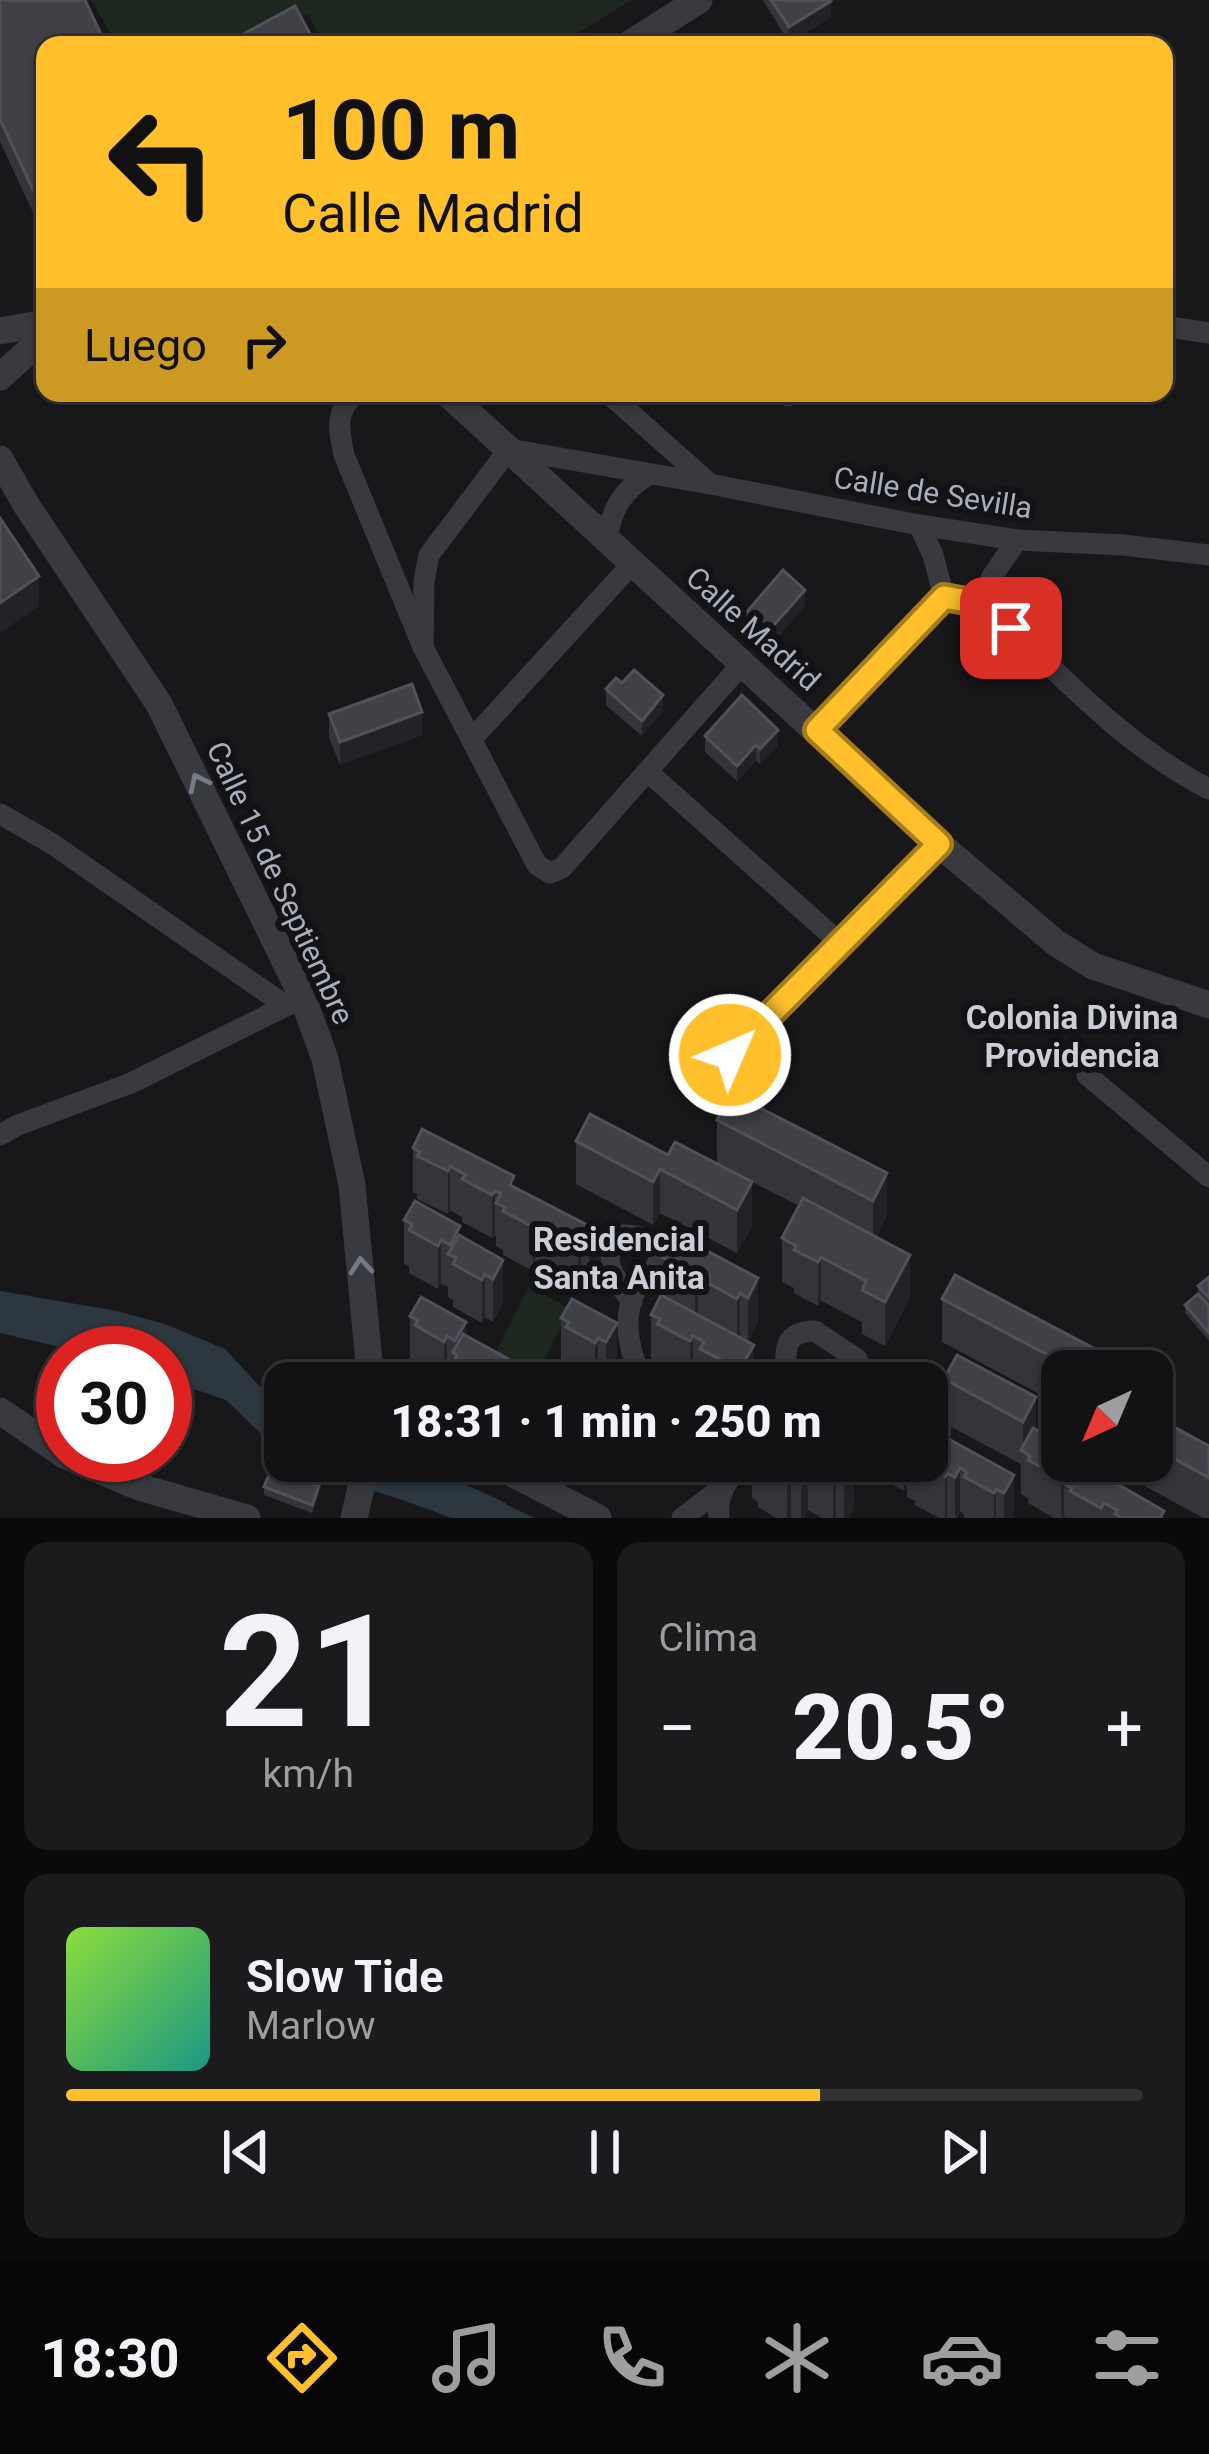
<!DOCTYPE html>
<html lang="es">
<head>
<meta charset="utf-8">
<style>
  :root { --surface:#121214; --page:#1b1b1d; --text:#f1f3f6; --muted:#9c9ea0; --line:#313234; --accent:#ffc02c }
  body { margin:0; font-family:Roboto,sans-serif; background:var(--page); color:var(--text); height:100vh; display:flex; flex-direction:column; font-size:45px; white-space:nowrap }
  * { box-sizing:border-box; margin:0 }
  p { font-size:39px; color:var(--muted) }
  .icon { flex:none; width:66px; height:66px; fill:none; stroke:currentColor; stroke-width:2; stroke-linecap:round; stroke-linejoin:round }
  .map { position:relative; height:1518px; overflow:hidden }
  .panel { display:flex; flex-direction:column; gap:24px; padding:24px; background:#0a0a0b; flex:1 }
  .panel>* { flex:none }
  .guide { position:absolute; left:36px; top:36px; width:1137px; height:366px; border-radius:24px; box-shadow:0 3px 9px #0004,0 0 0 3px var(--line); background:#ffc02c; color:#111; overflow:hidden }
  .needle { width:78px; rotate:224deg }
  .fabs { position:absolute; left:1041px; top:1350px; display:grid; gap:24px }
  .fabs a { display:grid; place-items:center; width:132px; height:132px; border-radius:24px; background:var(--surface); box-shadow:0 3px 9px #0004,0 0 0 3px var(--line); font-size:60px }
  .speed { position:absolute; left:36px; top:1326px; display:flex; gap:24px; font-size:60px; font-weight:700; text-align:center }
  .speed>* { display:grid; place-content:center; width:156px; height:156px; border-radius:50%; background:var(--surface); box-shadow:0 3px 9px #0004,0 0 0 3px var(--line); line-height:1 }
  .speed .limit { border:18px solid #d22; background:#fff; color:#111 }
  .pin { position:absolute; display:grid; place-items:center; width:102px; height:102px; color:#fff; margin:-51px; border-radius:24px; box-shadow:0 6px 18px #0006 }
  .me { position:absolute; width:132px; margin:-66px; rotate:45deg; stroke-linejoin:round; filter:drop-shadow(0 0 9px #0008) }
  .turn { display:flex; align-items:center; gap:42px; height:252px; padding:0 48px; font-size:54px }
  .turn .icon { width:156px; height:156px; stroke-width:2.5 }
  .turn b { display:block; font-size:84px; line-height:102px }
  .then { display:flex; align-items:center; height:114px; padding:0 48px; background:#0003; gap:24px; font-size:45px }
  .big { font-size:90px; font-weight:800; line-height:1.1 }
  .panel .tile { flex:1; display:flex; flex-direction:column; justify-content:center; gap:18px; min-width:0; padding:0 42px; border-radius:24px; background:var(--page) }
  .panel .dial { align-items:center; gap:0 }
  .dial b { font-size:156px; line-height:1 }
  .song { display:flex; align-items:center; gap:36px }
  .cover { width:144px; height:144px; border-radius:18px; background:linear-gradient(135deg,hsl(90 70% 55%),hsl(170 70% 35%)) }
  .played { height:12px; border-radius:6px; background:linear-gradient(90deg,var(--accent) 70%,var(--line) 70%) }
  .keys { display:flex; justify-content:space-around; direction:ltr }
  .heat { display:flex; justify-content:space-between; align-items:center; font-size:66px; direction:ltr }
  .panel .tiles { flex:1; display:grid; gap:24px; grid-template-columns:1fr 1fr }
  .tile:last-child { grid-column:span 2 }
  .trip { position:absolute; left:264px; top:1362px; width:684px; height:120px; border-radius:24px; background:var(--surface); box-shadow:0 3px 9px #0004,0 0 0 3px var(--line); font-weight:800; line-height:120px; text-align:center }
  .menu { display:flex; height:192px; justify-content:space-around; align-items:center; background:#070708; color:var(--muted) }
  .menu .icon { width:84px; height:84px }
  .menu .on { color:var(--accent) }
  .menu b { font-size:54px; color:var(--text) }
  .map>svg:first-child { display:block }
</style>
</head>
<body>
<div class="map">
<svg width="1209" height="1518" viewBox="0 0 1209 1518">
  <rect width="100%" height="100%" fill="#18181b"/>
  <g fill="#1d261f">
    <path d="M 92,0 L 632,0 L 558,45 L 324,45 L 308,14 L 237,45 L 116,45 Z"/>
    <path d="M 529,1287 L 570,1308 L 532,1383 L 489,1365 Z"/>
  </g>
  <g fill="#2c3740">
    <path d="M 0,1291 L 117,1311 L 165,1324 L 225,1349 L 285,1414 L 285,1457 L 226,1400 L 165,1379 L 165,1353 L 85,1353 L 0,1333 Z"/>
    <path d="M 392,1461 L 419,1464 L 535,1518 L 466,1518 L 449,1510 L 388,1494 Z"/>
  </g>
  <g fill="none" stroke-linecap="round" stroke-linejoin="round">
    <path stroke="#2c3740" stroke-width="36" d="M 337,1461 C 391,1477 444,1493 495,1518"/>
    <g stroke="#393a40" stroke-width="21">
      <path d="M 1164,326 L 1209,333"/>
      <path d="M 355,393 C 334,415 339,427 344,455 L 423,647 L 537,865 L 550,873 L 562,868 L 742,664"/>
      <path d="M 608,393 L 710,484"/>
      <path d="M 788,396 L 788,393"/>
      <path d="M 919,525 L 933,555 L 944,597"/>
      <path d="M 1017,540 L 991,578 L 987,605 C 1056,671 1124,746 1209,789"/>
      <path d="M 607,541 C 611,509 622,491 649,474"/>
      <path d="M 423,647 L 424,581 L 429,555 L 509,449 L 710,484 L 919,525 L 1017,540 L 1123,545 L 1209,555"/>
      <path d="M 817,730 L 944,597 L 987,605"/>
      <path d="M 472,739 L 632,564"/>
      <path d="M 647,771 L 841,944"/>
      <path d="M 0,814 L 51,843 L 286,1006"/>
      <path d="M 730,1055 L 939,844"/>
      <path d="M 1087,1075 L 1209,1177"/>
      <path d="M 0,1135 L 18,1125 L 131,1083 L 294,1002"/>
      <path d="M 632,1302 C 616,1279 595,1257 622,1235 C 636,1235 661,1238 659,1258 C 657,1271 643,1279 636,1290 C 621,1317 629,1359 646,1383"/>
      <path d="M 787,1383 C 786,1356 779,1331 815,1331 L 857,1359 L 858,1370 L 852,1383"/>
      <path d="M 682,1518 L 723,1487"/>
      <path d="M 719,1518 C 716,1493 728,1480 743,1461"/>
    </g>
    <g stroke="#393a40" stroke-width="27">
      <path d="M 628,45 L 699,0"/>
      <path d="M 0,331 L 45,323"/>
      <path d="M 0,377 L 45,336"/>
      <path d="M 447,393 L 939,844 L 1056,943 L 1093,966 L 1209,1005"/>
      <path d="M 0,459 L 25,503 L 159,704 L 303,998 L 325,1059 L 352,1185 L 371,1383"/>
      <path d="M 0,1411 L 63,1454"/>
      <path d="M 64,1455 L 139,1487 L 247,1518"/>
      <path d="M 489,1461 L 598,1518"/>
      <path d="M 354,1518 L 367,1461"/>
    </g>
  </g>
  <g fill="#343439">
    <path d="M 0,0 L 45,45 L 45,238 L 0,142 Z"/>
    <path d="M 763,0 L 830,0 L 831,17 L 789,43 Z"/>
    <path d="M 805,606 L 766,650 L 744,630 L 744,615 Z"/>
    <path d="M 622,683 L 663,711 L 642,736 L 606,705 L 606,689 Z"/>
    <path d="M 329,714 L 422,735 L 340,765 L 329,737 Z"/>
    <path d="M 705,736 L 778,745 L 760,764 L 756,761 L 737,781 L 705,752 Z"/>
    <path d="M 717,1120 L 887,1173 L 887,1216 L 876,1237 L 910,1298 L 885,1346 L 862,1334 L 862,1322 L 821,1301 L 818,1306 L 794,1293 L 794,1288 L 782,1282 L 782,1238 L 799,1206 L 717,1164 Z"/>
    <path d="M 576,1141 L 668,1155 L 675,1142 L 752,1226 L 737,1253 L 660,1213 L 653,1225 L 576,1184 Z"/>
    <path d="M 413,1148 L 514,1187 L 601,1232 L 601,1275 L 589,1295 L 581,1291 L 578,1294 L 547,1279 L 547,1274 L 535,1268 L 533,1271 L 503,1255 L 503,1250 L 496,1246 L 496,1235 L 492,1238 L 462,1222 L 462,1217 L 450,1210 L 448,1214 L 417,1199 L 417,1194 L 413,1192 Z"/>
    <path d="M 404,1220 L 460,1236 L 503,1260 L 503,1303 L 493,1322 L 485,1317 L 482,1323 L 453,1307 L 453,1300 L 448,1297 L 448,1287 L 441,1284 L 438,1289 L 409,1273 L 409,1266 L 404,1264 Z"/>
    <path d="M 656,1248 L 758,1278 L 758,1322 L 748,1341 L 754,1383 L 698,1383 L 693,1380 L 691,1383 L 687,1383 L 657,1367 L 657,1361 L 651,1358 L 651,1315 L 662,1296 L 656,1292 Z"/>
    <path d="M 1209,1277 L 1209,1341 L 1185,1313 L 1185,1305 L 1198,1294 L 1198,1286 Z"/>
    <path d="M 942,1299 L 1129,1371 L 1062,1371 L 1062,1406 L 942,1342 Z"/>
    <path d="M 410,1316 L 466,1336 L 548,1383 L 453,1383 L 447,1380 L 445,1383 L 440,1383 L 415,1369 L 415,1362 L 410,1360 Z"/>
    <path d="M 561,1318 L 617,1323 L 617,1367 L 608,1383 L 598,1381 L 597,1383 L 566,1383 L 571,1373 L 566,1370 L 566,1364 L 561,1361 Z"/>
    <path d="M 944,1379 L 1036,1429 L 1081,1461 L 1081,1465 L 1164,1518 L 1065,1518 L 1064,1515 L 1063,1518 L 1054,1518 L 1028,1503 L 1028,1498 L 1021,1494 L 1021,1464 L 944,1423 Z"/>
    <path d="M 1152,1415 L 1209,1446 L 1209,1518 L 1203,1518 L 1132,1479 L 1132,1461 L 1152,1461 Z"/>
    <path d="M 617,1461 L 668,1461 L 658,1479 L 650,1475 L 647,1481 L 617,1464 Z"/>
    <path d="M 752,1461 L 848,1461 L 854,1508 L 848,1518 L 822,1518 L 808,1510 L 804,1518 L 776,1518 L 758,1507 L 758,1502 L 752,1498 Z"/>
    <path d="M 849,1461 L 927,1461 L 1014,1475 L 1014,1518 L 964,1518 L 964,1514 L 960,1511 L 957,1518 L 939,1518 L 915,1505 L 915,1501 L 907,1497 L 907,1487 L 904,1491 Z"/>
    <path d="M 264,1487 L 319,1493 L 312,1513 L 264,1495 Z"/>
  </g>
  <g fill="#232327">
    <path d="M 831,1 L 831,17 L 789,43 L 789,27 Z"/>
    <path d="M 39,576 L 39,606 L 0,633 L 0,603 Z"/>
    <path d="M 805,590 L 805,606 L 766,650 L 766,634 Z"/>
    <path d="M 663,695 L 663,711 L 642,736 L 642,721 Z"/>
    <path d="M 422,712 L 422,735 L 340,765 L 340,742 Z"/>
    <path d="M 778,730 L 778,745 L 760,764 L 760,749 Z"/>
    <path d="M 756,745 L 756,761 L 737,781 L 737,766 Z"/>
    <path d="M 450,1166 L 450,1210 L 448,1214 L 448,1171 Z"/>
    <path d="M 660,1169 L 660,1213 L 653,1225 L 653,1182 Z"/>
    <path d="M 887,1173 L 887,1216 L 873,1244 L 873,1201 Z"/>
    <path d="M 752,1182 L 752,1226 L 737,1253 L 737,1210 Z"/>
    <path d="M 495,1191 L 495,1234 L 492,1238 L 492,1195 Z"/>
    <path d="M 535,1224 L 535,1268 L 533,1271 L 533,1227 Z"/>
    <path d="M 601,1232 L 601,1275 L 589,1295 L 589,1251 Z"/>
    <path d="M 441,1240 L 441,1284 L 438,1289 L 438,1246 Z"/>
    <path d="M 581,1248 L 581,1291 L 578,1294 L 578,1251 Z"/>
    <path d="M 910,1255 L 910,1298 L 885,1346 L 885,1302 Z"/>
    <path d="M 821,1257 L 821,1301 L 818,1306 L 818,1262 Z"/>
    <path d="M 503,1260 L 503,1303 L 493,1322 L 493,1279 Z"/>
    <path d="M 698,1270 L 698,1314 L 695,1318 L 695,1275 Z"/>
    <path d="M 485,1274 L 485,1317 L 482,1323 L 482,1280 Z"/>
    <path d="M 758,1278 L 758,1322 L 748,1341 L 748,1298 Z"/>
    <path d="M 740,1293 L 740,1337 L 737,1343 L 737,1299 Z"/>
    <path d="M 466,1322 L 466,1365 L 455,1353 L 455,1341 Z"/>
    <path d="M 617,1323 L 617,1367 L 606,1383 L 606,1342 Z"/>
    <path d="M 447,1336 L 447,1380 L 444,1383 L 444,1342 Z"/>
    <path d="M 693,1336 L 693,1380 L 690,1383 L 690,1341 Z"/>
    <path d="M 598,1338 L 598,1381 L 595,1383 L 595,1343 Z"/>
    <path d="M 754,1345 L 754,1383 L 743,1383 L 743,1364 Z"/>
    <path d="M 735,1360 L 735,1383 L 732,1383 L 732,1365 Z"/>
    <path d="M 1036,1397 L 1036,1441 L 1023,1452 L 1023,1422 Z"/>
    <path d="M 647,1461 L 650,1461 L 650,1475 L 647,1481 Z"/>
    <path d="M 658,1461 L 668,1461 L 658,1479 Z"/>
    <path d="M 904,1461 L 907,1461 L 907,1487 L 904,1491 Z"/>
    <path d="M 854,1465 L 854,1508 L 848,1518 L 844,1518 L 844,1481 Z"/>
    <path d="M 808,1467 L 808,1510 L 804,1518 L 801,1518 L 801,1480 Z"/>
    <path d="M 960,1468 L 960,1511 L 955,1518 L 955,1477 Z"/>
    <path d="M 1064,1472 L 1064,1515 L 1061,1518 L 1061,1478 Z"/>
    <path d="M 947,1473 L 947,1517 L 945,1518 L 945,1477 Z"/>
    <path d="M 791,1475 L 791,1518 L 787,1518 L 787,1481 Z"/>
    <path d="M 1014,1475 L 1014,1518 L 1004,1518 L 1004,1493 Z"/>
    <path d="M 836,1476 L 836,1518 L 833,1518 L 833,1481 Z"/>
    <path d="M 996,1489 L 996,1518 L 994,1518 L 994,1493 Z"/>
  </g>
  <g fill="#404147" stroke="#515259" stroke-width="3">
    <path d="M 0,0 L 85,0 L 106,45 L 45,45 L 45,216 L 0,119 Z"/>
    <path d="M 771,0 L 830,0 L 831,1 L 789,27 Z"/>
    <path d="M 295,6 L 316,45 L 223,45 Z"/>
    <path d="M 0,518 L 39,576 L 0,603 Z"/>
    <path d="M 783,570 L 805,590 L 766,634 L 744,615 Z"/>
    <path d="M 634,670 L 663,695 L 642,721 L 606,689 L 616,678 L 622,683 Z"/>
    <path d="M 412,684 L 422,712 L 340,742 L 329,714 Z"/>
    <path d="M 742,695 L 778,730 L 760,749 L 756,745 L 737,766 L 705,736 Z"/>
    <path d="M 731,1093 L 887,1173 L 873,1201 L 717,1120 Z"/>
    <path d="M 590,1114 L 668,1155 L 675,1142 L 752,1182 L 737,1210 L 660,1169 L 653,1182 L 576,1141 Z"/>
    <path d="M 422,1129 L 514,1176 L 510,1185 L 601,1232 L 589,1251 L 581,1248 L 578,1251 L 547,1235 L 550,1231 L 535,1224 L 533,1227 L 503,1211 L 505,1207 L 496,1203 L 501,1194 L 495,1191 L 492,1195 L 462,1179 L 466,1175 L 450,1166 L 448,1171 L 417,1156 L 420,1152 L 413,1148 Z"/>
    <path d="M 803,1198 L 910,1255 L 885,1302 L 862,1290 L 866,1281 L 821,1257 L 818,1262 L 794,1250 L 796,1246 L 782,1238 Z"/>
    <path d="M 415,1201 L 460,1226 L 450,1245 L 441,1240 L 438,1246 L 409,1230 L 412,1224 L 404,1220 Z"/>
    <path d="M 666,1229 L 758,1278 L 748,1298 L 740,1293 L 737,1299 L 706,1282 L 709,1276 L 698,1270 L 695,1275 L 662,1257 L 665,1253 L 656,1248 Z"/>
    <path d="M 459,1235 L 503,1260 L 493,1279 L 485,1274 L 482,1280 L 453,1264 L 456,1258 L 448,1254 Z"/>
    <path d="M 955,1275 L 1129,1367 L 1127,1371 L 1078,1371 L 942,1299 Z"/>
    <path d="M 1209,1277 L 1209,1298 L 1198,1286 Z"/>
    <path d="M 1198,1294 L 1209,1306 L 1209,1333 L 1185,1305 Z"/>
    <path d="M 661,1295 L 754,1345 L 743,1364 L 735,1360 L 732,1365 L 700,1349 L 704,1342 L 693,1336 L 690,1341 L 657,1324 L 660,1319 L 651,1315 Z"/>
    <path d="M 421,1297 L 466,1322 L 455,1341 L 447,1336 L 444,1342 L 415,1325 L 418,1321 L 410,1316 Z"/>
    <path d="M 572,1299 L 617,1323 L 606,1342 L 598,1338 L 595,1343 L 566,1327 L 569,1322 L 561,1318 Z"/>
    <path d="M 463,1334 L 548,1381 L 547,1383 L 497,1383 L 499,1379 L 487,1372 L 486,1376 L 455,1359 L 457,1355 L 453,1352 Z"/>
    <path d="M 957,1355 L 1036,1397 L 1023,1422 L 944,1379 Z"/>
    <path d="M 571,1373 L 589,1383 L 566,1383 Z"/>
    <path d="M 1152,1415 L 1209,1446 L 1209,1478 L 1152,1446 Z"/>
    <path d="M 927,1427 L 1014,1475 L 1004,1493 L 996,1489 L 994,1493 L 964,1477 L 967,1472 L 960,1468 L 955,1477 L 947,1473 L 945,1477 L 915,1461 L 927,1461 Z"/>
    <path d="M 1033,1428 L 1062,1444 L 1062,1461 L 1078,1461 L 1164,1511 L 1160,1518 L 1122,1518 L 1115,1514 L 1117,1510 L 1104,1503 L 1101,1508 L 1070,1491 L 1072,1488 L 1065,1484 L 1070,1475 L 1064,1472 L 1061,1478 L 1028,1460 L 1030,1456 L 1021,1450 Z"/>
    <path d="M 760,1461 L 848,1461 L 854,1465 L 844,1481 L 836,1476 L 833,1481 L 808,1467 L 801,1480 L 791,1475 L 787,1481 L 758,1464 Z"/>
    <path d="M 272,1467 L 319,1486 L 312,1505 L 264,1487 Z"/>
  </g>
  <defs><path id="oneway-chevron" d="M-2-3.5L2.5 0L-2 3.5" fill="none" stroke-width="1.6" stroke-linecap="round" stroke-linejoin="round" transform="scale(3)"/></defs>
  <g stroke="#777a84">
    <use href="#oneway-chevron" transform="translate(198 782) rotate(-116)"/>
    <use href="#oneway-chevron" transform="translate(361 1266) rotate(-95)"/>
  </g>
  <g fill="none" stroke-linecap="round" stroke-linejoin="round">
    <defs>
      <path id="route" d="M 730,1055 L 939,844 L 817,730 L 944,597 L 988,605 L 1011,628"/>
    </defs>
    <use href="#route" stroke="#a67d1d" stroke-width="30"/>
    <use href="#route" stroke="#ffc02c" stroke-width="21"/>
  </g>
  <g text-anchor="middle" stroke-width="12" stroke-linejoin="round" paint-order="stroke">
    <g font-size="30" fill="#a9aebc" stroke="#131316">
      <text transform="translate(933 493) rotate(9)" y="10">Calle de Sevilla</text>
      <text transform="translate(753 629) rotate(42)" y="10">Calle Madrid</text>
      <text transform="translate(280 883) rotate(65)" y="10">Calle 15 de Septiembre</text>
    </g>
    <g font-size="33" font-weight="bold" fill="#cbced7" stroke="#131316">
      <text x="1072" y="1029">Colonia Divina<tspan x="1072" dy="38">Providencia</tspan></text>
      <text x="619" y="1251">Residencial<tspan x="619" dy="38">Santa Anita</tspan></text>
    </g>
  </g>
</svg>
<div class="fabs">
<a><svg class="needle" viewBox="-14 -14 28 28"><path d="M0-13l5 13h-10z" fill="#e53935"/><path d="M0 13l5-13h-10z" fill="#9c9ea0"/></svg></a>
</div>
<div class="speed"><div class="limit">30</div></div>
<div class="pin" style="left:1011px;top:628px;background:#d93025"><svg class="icon" aria-label="arrive" viewBox="0 0 24 24"><path d="M6 21V4h12l-3 4 3 4H6"/></svg></div>
<svg class="me" style="left:730px;top:1055px" viewBox="-20 -20 40 40"><circle r="17" fill="#ffc02c" stroke="#fff" stroke-width="3"/><path d="M0-11L8 9 0 5-8 9z" fill="#fff"/></svg>
<div class="trip">18:31 · 1 min · 250 m</div>
<div class="guide">
<div class="turn"><svg class="icon" aria-label="left" viewBox="0 0 24 24"><path d="M17 20v-9H6M10 6l-5 5 5 5"/></svg><div><b>100 m</b>Calle Madrid</div></div>
<div class="then">Luego<svg class="icon" aria-label="right" viewBox="0 0 24 24"><path d="M7 20v-9h11M14 6l5 5-5 5"/></svg></div>
</div>
</div>
<section class="panel">
<div class="tiles">
<div class="tile dial"><b>21</b><p>km/h</p></div>
<div class="tile"><p>Clima</p>
<div class="heat"><a>−</a><b class="big">20.5°</b><a>+</a></div>
</div>
<div class="tile">
<div class="song"><i class="cover"></i><div><b>Slow Tide</b><p>Marlow</p></div></div>
<div class="played"></div>
<div class="keys"><svg class="icon" aria-label="previous" viewBox="0 0 24 24"><path d="M18 5L8 12l10 7zM5 5v14"/></svg><svg class="icon" aria-label="pause" viewBox="0 0 24 24"><path d="M8 5v14M16 5v14"/></svg><svg class="icon" aria-label="next" viewBox="0 0 24 24"><path d="M6 5l10 7-10 7zM19 5v14"/></svg></div>
</div>
</div>
</section>
<nav class="menu">
<b>18:30</b>
<svg class="icon on" aria-label="directions" viewBox="0 0 24 24"><path d="M12 3l9 9-9 9-9-9zM9 14v-3h6M13 9l2 2-2 2"/></svg>
<svg class="icon" aria-label="music" viewBox="0 0 24 24"><path d="M9 18V5l10-2v13"/><circle cx="6" cy="18" r="3"/><circle cx="16" cy="16" r="3"/></svg>
<svg class="icon" aria-label="phone" viewBox="0 0 24 24"><path d="M5 4h4l2 5-3 2q2 4 5 5l2-3 5 2v4C11 20 4 13 5 4z"/></svg>
<svg class="icon" aria-label="climate" viewBox="0 0 24 24"><path d="M12 3v18M4 7l16 10M4 17L20 7"/></svg>
<svg class="icon" aria-label="car" viewBox="0 0 24 24"><path d="M5 17H2v-5l4-1 3-4h7l3 4 3 1v5h-3M9 17h6M6 11h13"/><circle cx="7" cy="17" r="2"/><circle cx="17" cy="17" r="2"/></svg>
<svg class="icon" aria-label="filters" viewBox="0 0 24 24"><path d="M4 7h16M4 17h16"/><circle cx="9" cy="7" r="2"/><circle cx="15" cy="17" r="2"/></svg>
</nav>
</body>
</html>
